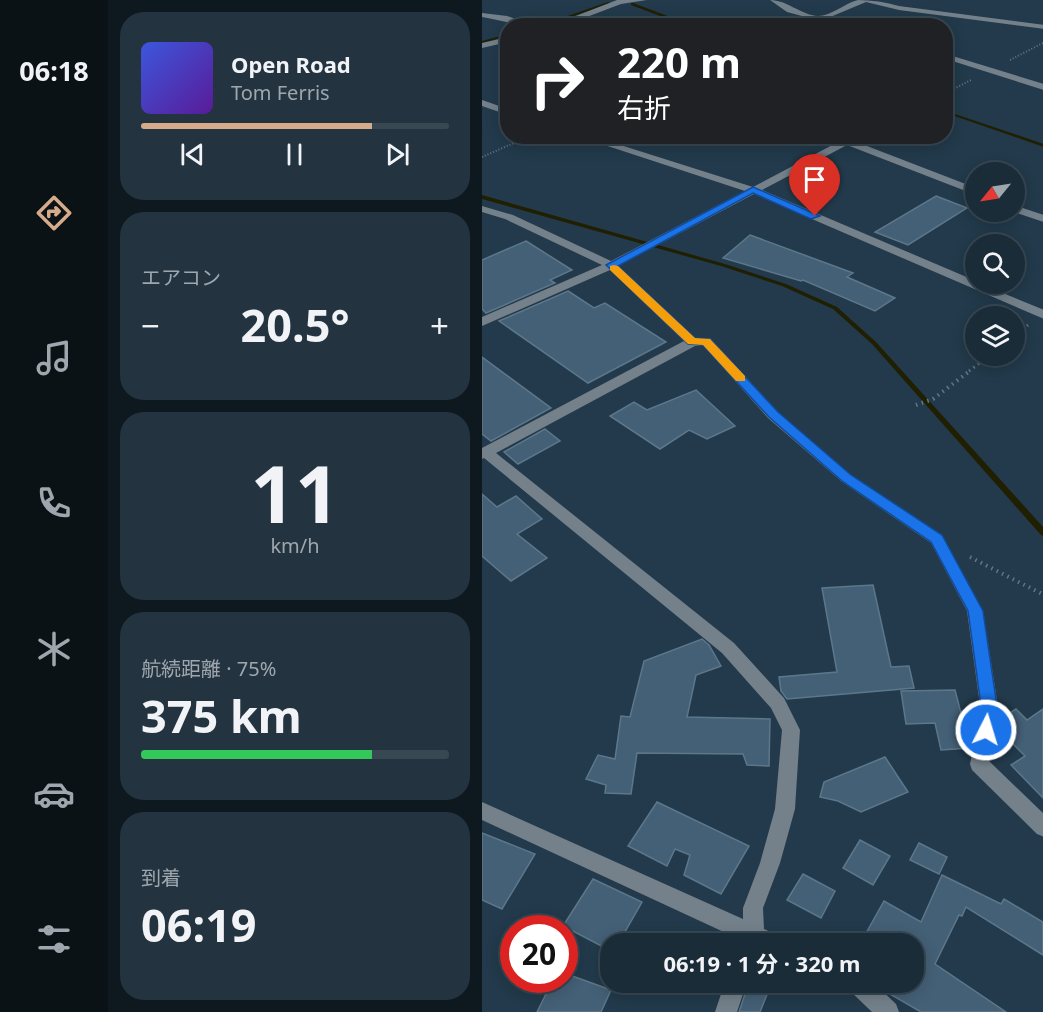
<!DOCTYPE html>
<html lang="ja">
<head>
<meta charset="utf-8">
<style>
  :root { --surface:#1a2c38; --page:#233440; --text:#f1f3f6; --muted:#9fa7ae; --line:#384853; --accent:#d6ab8b }
  body { margin:0; font-family:"Noto Sans","Noto Sans JP",sans-serif; background:var(--page); color:var(--text); height:100vh; display:flex; flex-direction:column; font-size:22px; white-space:nowrap }
  * { box-sizing:border-box; margin:0 }
  p { font-size:20px; color:var(--muted) }
  .icon { flex:none; width:33px; height:33px; fill:none; stroke:currentColor; stroke-width:2; stroke-linecap:round; stroke-linejoin:round }
  .map { position:relative; flex:1; overflow:hidden }
  .panel { display:flex; flex-direction:column; gap:12px; padding:12px; background:#0e181f; width:374px }
  .panel>* { flex:none }
  .guide { position:absolute; left:18px; top:18px; width:453px; height:126px; border-radius:24px; box-shadow:0 3px 15px #0003,0 0 0 2px var(--line); background:#202124; color:#fff; overflow:hidden }
  .needle { width:39px; rotate:240deg }
  .tools { position:absolute; left:483px; top:162px; display:grid; gap:12px }
  .tools a { display:grid; place-items:center; width:60px; height:60px; border-radius:50%; background:var(--surface); box-shadow:0 3px 15px #0003,0 0 0 2px var(--line); font-size:30px }
  .speed { position:absolute; left:18px; top:915px; display:flex; gap:12px; font-size:30px; font-weight:700; text-align:center }
  .speed>* { display:grid; place-content:center; width:78px; height:78px; border-radius:50%; background:var(--surface); box-shadow:0 3px 15px #0003,0 0 0 2px var(--line); line-height:1 }
  .speed .limit { border:9px solid #d22; background:#fff; color:#111 }
  .pin { position:absolute; display:grid; place-items:center; width:51px; height:51px; color:#fff; margin:-62px -26px; border-radius:50% 50% 50% 0; rotate:-45deg; box-shadow:0 0 6px #0007 }
  .pin .icon { rotate:45deg }
  .me { position:absolute; width:66px; margin:-33px; rotate:5deg; stroke-linejoin:round; filter:drop-shadow(0 0 4px #0008) }
  .turn { display:flex; align-items:center; gap:21px; height:126px; padding:0 18px; font-size:27px }
  .turn .icon { width:78px; height:78px; stroke-width:2.5 }
  .turn b { display:block; font-size:42px; line-height:51px }
  .big { font-size:45px; font-weight:700; line-height:1.1 }
  .panel .card { flex:1; display:flex; flex-direction:column; justify-content:center; gap:9px; min-width:0; padding:0 21px; border-radius:24px; background:var(--page) }
  .panel .dial { align-items:center; gap:0 }
  .dial b { font-size:78px; line-height:1 }
  .song { display:flex; align-items:center; gap:18px }
  .cover { width:72px; height:72px; border-radius:9px; background:linear-gradient(135deg,hsl(230 70% 55%),hsl(270 70% 35%)) }
  .played { height:6px; border-radius:3px; background:linear-gradient(90deg,var(--accent) 75%,var(--line) 75%) }
  .keys { display:flex; justify-content:space-around; direction:ltr }
  .heat { display:flex; justify-content:space-between; align-items:center; font-size:33px; direction:ltr }
  .charge { height:9px; border-radius:4px; background:linear-gradient(90deg,#34c759 75%,var(--line) 0) }
  .trip { position:absolute; left:118px; top:933px; width:324px; height:60px; border-radius:24px; background:var(--surface); box-shadow:0 3px 15px #0003,0 0 0 2px var(--line); font-weight:700; line-height:60px; text-align:center }
  main { display:flex; flex:1; min-height:0 }
  .tab-bar { display:flex; flex-direction:column; width:108px; justify-content:space-around; align-items:center; background:#0a1216; color:var(--muted) }
  .tab-bar .icon { width:42px; height:42px }
  .tab-bar .on { color:var(--accent) }
  .tab-bar b { font-size:27px; color:var(--text) }
  .map>svg:first-child { display:block }
</style>
</head>
<body>
<main>
<nav class="tab-bar">
<b>06:18</b>
<svg class="icon on" aria-label="directions" viewBox="0 0 24 24"><path d="M12 3l9 9-9 9-9-9zM9 14v-3h6M13 9l2 2-2 2"/></svg>
<svg class="icon" aria-label="music" viewBox="0 0 24 24"><path d="M9 18V5l10-2v13"/><circle cx="6" cy="18" r="3"/><circle cx="16" cy="16" r="3"/></svg>
<svg class="icon" aria-label="phone" viewBox="0 0 24 24"><path d="M5 4h4l2 5-3 2q2 4 5 5l2-3 5 2v4C11 20 4 13 5 4z"/></svg>
<svg class="icon" aria-label="climate" viewBox="0 0 24 24"><path d="M12 3v18M4 7l16 10M4 17L20 7"/></svg>
<svg class="icon" aria-label="car" viewBox="0 0 24 24"><path d="M5 17H2v-5l4-1 3-4h7l3 4 3 1v5h-3M9 17h6M6 11h13"/><circle cx="7" cy="17" r="2"/><circle cx="17" cy="17" r="2"/></svg>
<svg class="icon" aria-label="filters" viewBox="0 0 24 24"><path d="M4 7h16M4 17h16"/><circle cx="9" cy="7" r="2"/><circle cx="15" cy="17" r="2"/></svg>
</nav>
<section class="panel">
<div class="card">
<div class="song"><i class="cover"></i><div><b>Open Road</b><p>Tom Ferris</p></div></div>
<div class="played"></div>
<div class="keys"><svg class="icon" aria-label="previous" viewBox="0 0 24 24"><path d="M18 5L8 12l10 7zM5 5v14"/></svg><svg class="icon" aria-label="pause" viewBox="0 0 24 24"><path d="M8 5v14M16 5v14"/></svg><svg class="icon" aria-label="next" viewBox="0 0 24 24"><path d="M6 5l10 7-10 7zM19 5v14"/></svg></div>
</div>
<div class="card"><p>エアコン</p>
<div class="heat"><a>−</a><b class="big">20.5°</b><a>+</a></div>
</div>
<div class="card dial"><b>11</b><p>km/h</p></div>
<div class="card"><p>航続距離 · 75%</p><b class="big">375 km</b><div class="charge"></div></div>
<div class="card"><p>到着</p><b class="big">06:19</b></div>
</section>
<div class="map">
<svg width="562" height="1012" viewBox="0 0 562 1012">
  <rect width="100%" height="100%" fill="#223a4b"/>
  <g fill="none" stroke-linecap="round" stroke-linejoin="round">
    <g fill="#211f01" fill-rule="evenodd">
      <path d="M 126,2 L 129,3 L 66,25 L 63,24 Z"/>
      <path d="M 149,3 L 151,3 L 212,26 L 205,26 L 149,5 Z"/>
      <path d="M 26,34 L 26,36 L 0,43 L 0,41 Z"/>
      <path d="M 464,111 L 562,144 L 562,147 L 464,113 Z"/>
      <path d="M 0,195 L 243,264 L 304,284 L 355,307 L 394,342 L 562,528 L 562,536 L 559,535 L 390,344 L 351,309 L 300,286 L 239,266 L 0,199 Z"/>
    </g>
  </g>
  <g fill="#446076" stroke="#5d778a" stroke-width="1.5">
    <path d="M 454,196 L 485,208 L 426,245 L 393,232 Z"/>
    <path d="M 268,235 L 371,273 L 365,277 L 413,298 L 393,311 L 321,280 L 319,281 L 241,258 Z"/>
    <path d="M 44,241 L 90,270 L 68,280 L 73,283 L 4,313 L 0,309 L 0,260 Z"/>
    <path d="M 86,291 L 112,308 L 123,303 L 184,342 L 106,383 L 17,321 Z"/>
    <path d="M 0,357 L 69,408 L 9,441 L 0,434 Z"/>
    <path d="M 214,390 L 253,426 L 225,439 L 207,430 L 178,449 L 128,416 L 152,402 L 165,410 Z"/>
    <path d="M 63,429 L 78,441 L 36,464 L 22,452 Z"/>
    <path d="M 0,494 L 15,507 L 34,496 L 60,519 L 35,534 L 65,558 L 29,581 L 0,556 Z"/>
    <path d="M 391,585 L 409,667 L 427,666 L 432,688 L 305,699 L 299,691 L 297,677 L 355,672 L 340,588 Z"/>
    <path d="M 220,639 L 227,645 L 239,666 L 214,675 L 205,717 L 288,719 L 287,766 L 265,765 L 261,754 L 155,753 L 149,794 L 123,793 L 124,785 L 104,779 L 116,755 L 133,759 L 139,716 L 148,717 L 162,661 Z"/>
    <path d="M 473,690 L 488,748 L 459,750 L 453,723 L 424,724 L 419,691 Z"/>
    <path d="M 534,709 L 545,720 L 561,709 L 561,798 L 529,765 L 543,756 L 516,729 L 518,719 Z"/>
    <path d="M 403,757 L 426,792 L 379,812 L 356,801 L 338,797 L 342,782 Z"/>
    <path d="M 175,802 L 267,846 L 239,894 L 202,875 L 208,855 L 193,849 L 185,866 L 146,846 Z"/>
    <path d="M 0,833 L 53,854 L 20,909 L 0,900 Z"/>
    <path d="M 378,840 L 408,856 L 391,885 L 361,868 Z"/>
    <path d="M 437,843 L 465,857 L 457,874 L 428,860 Z"/>
    <path d="M 321,874 L 353,891 L 339,918 L 305,900 Z"/>
    <path d="M 460,875 L 519,904 L 522,899 L 561,922 L 561,955 L 484,907 L 480,916 L 477,915 L 453,964 L 524,1012 L 439,1012 L 406,993 L 395,982 L 432,982 L 432,944 L 378,944 L 402,901 L 439,922 Z"/>
    <path d="M 111,879 L 160,902 L 136,944 L 129,944 L 129,951 L 81,926 Z"/>
    <path d="M 82,973 L 129,990 L 119,1012 L 55,1012 L 71,980 L 82,980 Z"/>
    <path d="M 267,982 L 290,982 L 278,1012 L 257,1012 Z"/>
  </g>
  <g fill="none" stroke-linecap="round" stroke-linejoin="round">
    <g stroke="#617685" stroke-width="2" stroke-dasharray="1 2" stroke-linecap="butt">
      <path d="M 528,60 L 561,43"/>
      <path d="M 464,93 L 489,80"/>
      <path d="M 0,157 L 48,136"/>
    </g>
    <g stroke="#617685" stroke-width="3" stroke-dasharray="1.5 4" stroke-linecap="butt">
      <path d="M 532,336 L 546,325"/>
      <path d="M 487,371 L 507,356"/>
    </g>
    <g stroke="#617685" stroke-width="4" stroke-dasharray="1.5 4.5" stroke-linecap="butt">
      <path d="M 434,405 L 451,399 L 489,370"/>
      <path d="M 488,557 L 562,595"/>
    </g>
    <g fill="#74818b" fill-rule="evenodd">
      <path d="M 135,0 L 165,0 L 139,4 L 81,26 L 68,26 Z"/>
      <path d="M 288,0 C 305,0 319,15 336,16 C 349,16 363,3 376,0 C 389,0 404,2 417,6 L 562,25 L 562,29 L 417,10 L 384,2 L 346,18 L 367,26 C 358,26 343,21 337,22 C 330,23 325,26 317,26 L 331,19 L 305,12 Z"/>
      <path d="M 0,13 L 25,16 L 55,26 C 36,26 18,20 0,17 Z"/>
      <path d="M 26,37 L 26,42 L 0,48 L 0,43 Z"/>
      <path d="M 464,54 L 562,84 L 562,90 L 464,59 Z"/>
      <path d="M 0,100 L 26,109 L 26,115 L 0,106 Z"/>
      <path d="M 95,136 L 110,136 L 271,187 L 356,142 L 345,136 L 359,136 L 494,188 L 494,195 L 365,145 L 280,190 L 494,281 L 494,284 L 499,284 L 562,310 L 562,319 L 272,194 L 136,266 L 213,338 L 228,338 L 296,412 L 369,475 L 460,535 L 501,611 L 517,713 L 507,761 L 562,814 L 562,837 L 555,834 L 490,770 L 488,764 L 499,713 L 485,611 L 449,543 L 359,481 L 286,418 L 221,345 L 213,346 L 14,453 L 252,643 L 302,698 L 318,730 L 313,809 L 298,863 L 281,908 L 282,929 L 300,937 L 303,944 L 257,944 L 259,940 L 0,820 L 0,802 L 261,919 L 261,908 L 278,863 L 293,809 L 300,730 L 289,708 L 240,653 L 2,458 L 0,459 L 0,448 L 202,341 L 128,270 L 0,326 L 0,317 L 120,265 L 23,219 L 0,212 L 0,206 L 31,215 L 129,261 L 263,191 Z"/>
      <path d="M 532,205 L 562,215 L 562,222 L 532,212 Z"/>
      <path d="M 243,982 L 265,982 L 255,1012 L 233,1012 Z"/>
      <path d="M 364,982 L 391,982 L 414,1004 L 417,1012 L 390,1012 L 367,990 Z"/>
    </g>
  </g>
  <path fill="#1a73e8" stroke="#114b97" stroke-width="1.5" d="M 271,187 L 338,216 L 329,219 L 271,193 L 136,266 L 213,338 L 228,339 L 296,412 L 369,475 L 460,535 L 501,611 L 516,713 L 510,735 L 504,737 L 498,735 L 496,730 L 500,713 L 486,611 L 449,542 L 360,481 L 287,417 L 221,345 L 206,344 L 124,265 Z"/>
  <path fill="#f59e0b" d="M 132,265 L 136,266 L 213,338 L 228,339 L 263,376 L 263,381 L 254,381 L 221,345 L 206,344 L 128,270 L 128,266 Z"/>
</svg>
<div class="tools">
<a><svg class="needle" viewBox="-14 -14 28 28"><path d="M0-13l5 13h-10z" fill="#e53935"/><path d="M0 13l5-13h-10z" fill="#9fa7ae"/></svg></a>
<a><svg class="icon" aria-label="search" viewBox="0 0 24 24"><circle cx="10" cy="10" r="6"/><path d="M15 15l6 6"/></svg></a>
<a><svg class="icon" aria-label="layers" viewBox="0 0 24 24"><path d="M12 4l9 5-9 5-9-5zM3 14l9 5 9-5"/></svg></a>
</div>
<div class="speed"><div class="limit">20</div></div>
<div class="pin" style="left:333px;top:216px;background:#d93025"><svg class="icon" aria-label="arrive" viewBox="0 0 24 24"><path d="M6 21V4h12l-3 4 3 4H6"/></svg></div>
<svg class="me" style="left:504px;top:730px" viewBox="-20 -20 40 40"><circle r="17" fill="#1a73e8" stroke="#fff" stroke-width="3"/><path d="M0-11L8 9 0 5-8 9z" fill="#fff"/></svg>
<div class="trip">06:19 · 1 分 · 320 m</div>
<div class="guide">
<div class="turn"><svg class="icon" aria-label="right" viewBox="0 0 24 24"><path d="M7 20v-9h11M14 6l5 5-5 5"/></svg><div><b>220 m</b>右折</div></div>
</div>
</div>
</main>
</body>
</html>
